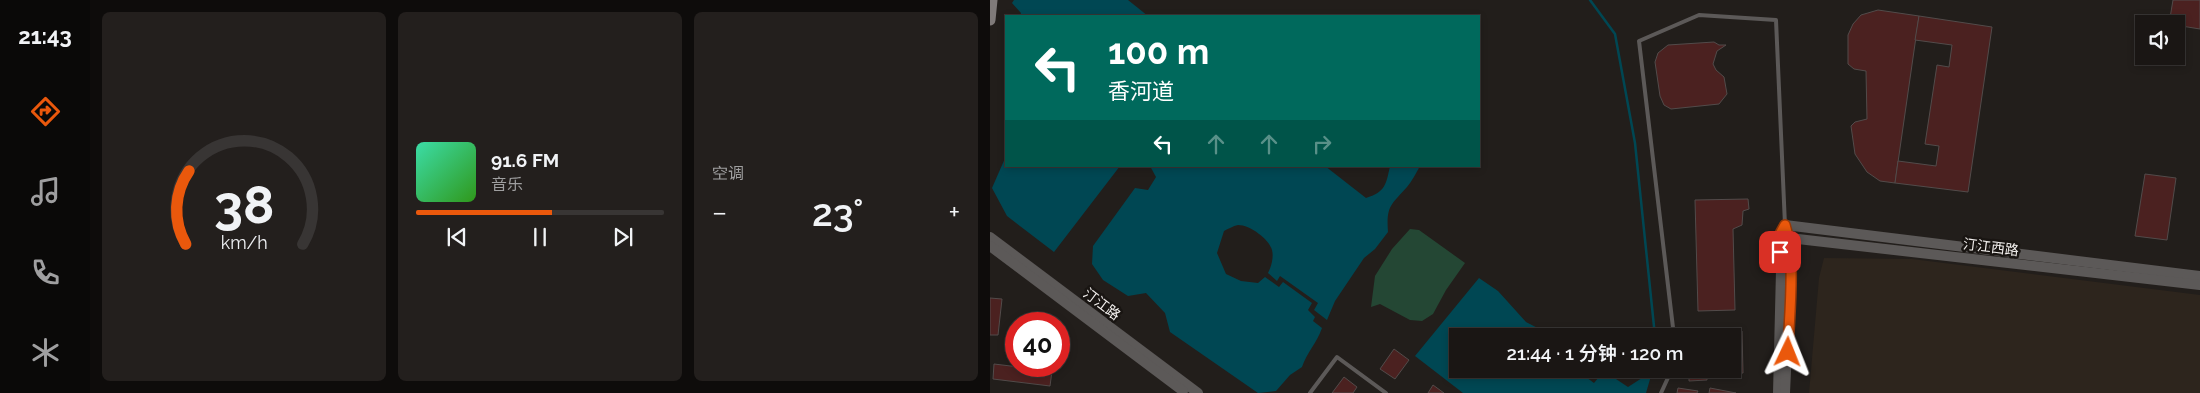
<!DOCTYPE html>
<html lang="zh">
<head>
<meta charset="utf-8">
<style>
  :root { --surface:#1a1614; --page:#231f1d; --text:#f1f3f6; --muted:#9f9fa0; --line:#383534; --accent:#ea580c }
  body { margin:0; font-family:Raleway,"Noto Sans SC",sans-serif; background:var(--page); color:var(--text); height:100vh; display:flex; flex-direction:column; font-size:19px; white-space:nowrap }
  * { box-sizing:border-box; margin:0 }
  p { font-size:16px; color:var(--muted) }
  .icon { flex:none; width:28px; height:28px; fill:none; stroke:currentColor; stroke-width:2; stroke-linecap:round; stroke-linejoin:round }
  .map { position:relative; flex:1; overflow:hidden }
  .side { display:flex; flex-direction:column; gap:12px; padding:12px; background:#0e0c0b; width:900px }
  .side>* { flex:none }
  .banner { position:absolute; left:15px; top:15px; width:475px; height:152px; border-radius:0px; box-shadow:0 2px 8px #0003,0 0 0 1px var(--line); background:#00695c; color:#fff; overflow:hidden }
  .buttons { position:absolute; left:1145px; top:15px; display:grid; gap:10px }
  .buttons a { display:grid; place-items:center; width:50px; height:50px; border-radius:0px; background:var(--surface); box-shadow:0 2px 8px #0003,0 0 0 1px var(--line); font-size:25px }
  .speed { position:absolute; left:15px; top:312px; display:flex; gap:10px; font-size:25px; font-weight:700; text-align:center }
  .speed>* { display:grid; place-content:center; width:65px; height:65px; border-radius:50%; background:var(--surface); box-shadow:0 2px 8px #0003,0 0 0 1px var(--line); line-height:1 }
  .speed .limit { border:8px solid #d22; background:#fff; color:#111 }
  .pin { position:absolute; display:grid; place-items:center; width:42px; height:42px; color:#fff; margin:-21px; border-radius:10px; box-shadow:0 2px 8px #0006 }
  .me { position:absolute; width:55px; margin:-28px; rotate:2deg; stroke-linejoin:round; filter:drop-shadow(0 0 4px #0008) }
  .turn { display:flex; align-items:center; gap:18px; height:105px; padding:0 20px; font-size:22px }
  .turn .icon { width:65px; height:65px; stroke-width:2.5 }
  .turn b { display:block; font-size:35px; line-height:42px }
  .lanes { display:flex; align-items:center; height:48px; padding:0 20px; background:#0003; justify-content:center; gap:25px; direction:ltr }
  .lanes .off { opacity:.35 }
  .big { font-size:38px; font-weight:600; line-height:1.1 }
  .side .tile { flex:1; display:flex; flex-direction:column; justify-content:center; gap:8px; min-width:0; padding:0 18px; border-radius:8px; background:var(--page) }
  .side .dial { align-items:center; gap:0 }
  .dial svg { height:130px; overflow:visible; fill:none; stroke:var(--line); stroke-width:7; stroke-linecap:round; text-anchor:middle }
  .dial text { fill:var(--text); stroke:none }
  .song { display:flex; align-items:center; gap:15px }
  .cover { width:60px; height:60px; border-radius:8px; background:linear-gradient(135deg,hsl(160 70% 55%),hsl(110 70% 35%)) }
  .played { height:5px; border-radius:2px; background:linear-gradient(90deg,var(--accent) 55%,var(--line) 55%) }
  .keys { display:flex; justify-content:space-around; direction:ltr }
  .heat { display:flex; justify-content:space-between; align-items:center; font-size:28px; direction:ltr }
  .side .tiles { flex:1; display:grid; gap:12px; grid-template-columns:repeat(3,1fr) }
  .trip { position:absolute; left:459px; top:328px; width:292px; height:50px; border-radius:0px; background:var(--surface); box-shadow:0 2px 8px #0003,0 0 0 1px var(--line); font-weight:600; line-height:50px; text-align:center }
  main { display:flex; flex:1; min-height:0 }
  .tabs { display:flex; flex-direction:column; width:90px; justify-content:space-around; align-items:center; background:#0a0908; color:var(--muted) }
  .tabs .icon { width:35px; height:35px }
  .tabs .on { color:var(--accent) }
  .tabs b { font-size:22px; color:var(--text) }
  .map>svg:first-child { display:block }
</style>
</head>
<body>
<main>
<nav class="tabs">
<b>21:43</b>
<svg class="icon on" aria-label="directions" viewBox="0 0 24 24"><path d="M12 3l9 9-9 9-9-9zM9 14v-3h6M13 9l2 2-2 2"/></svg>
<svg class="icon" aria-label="music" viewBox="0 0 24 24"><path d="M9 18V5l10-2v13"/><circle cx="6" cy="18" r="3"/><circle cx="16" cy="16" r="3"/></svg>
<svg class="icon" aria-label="phone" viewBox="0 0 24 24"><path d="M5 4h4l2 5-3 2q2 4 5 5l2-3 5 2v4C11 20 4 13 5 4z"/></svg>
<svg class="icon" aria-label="climate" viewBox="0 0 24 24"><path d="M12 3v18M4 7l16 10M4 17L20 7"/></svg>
</nav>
<section class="side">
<div class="tiles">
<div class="tile dial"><svg viewBox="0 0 100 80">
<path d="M14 69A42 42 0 1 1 86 69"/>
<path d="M14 69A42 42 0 0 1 16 24" stroke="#ea580c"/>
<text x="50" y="56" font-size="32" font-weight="700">38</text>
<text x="50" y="72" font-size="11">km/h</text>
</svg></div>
<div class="tile">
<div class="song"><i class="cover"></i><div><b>91.6 FM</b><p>音乐</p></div></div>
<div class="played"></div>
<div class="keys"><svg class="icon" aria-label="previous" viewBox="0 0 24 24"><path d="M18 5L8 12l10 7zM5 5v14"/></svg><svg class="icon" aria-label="pause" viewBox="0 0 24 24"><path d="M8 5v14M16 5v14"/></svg><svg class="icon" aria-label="next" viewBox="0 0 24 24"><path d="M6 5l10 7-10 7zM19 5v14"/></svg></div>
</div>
<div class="tile"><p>空调</p>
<div class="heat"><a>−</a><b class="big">23°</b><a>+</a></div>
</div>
</div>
</section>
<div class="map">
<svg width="1210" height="393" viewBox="0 0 1210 393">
  <rect width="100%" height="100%" fill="#221e1b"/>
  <path fill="#2d251d" d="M 834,258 L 922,259 L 1210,295 L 1210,393 L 819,393 L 829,278 Z"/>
  <path fill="#244734" d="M 420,229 L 429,230 L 475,263 L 456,290 L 443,314 L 432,321 L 420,320 L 390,304 L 381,307 L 385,276 L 402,249 Z"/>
  <g fill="#004753">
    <path d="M 24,0 L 138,0 L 158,16 L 30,16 L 31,13 L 22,3 Z"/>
    <path d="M 16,156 L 16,166 L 130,166 L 64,252 L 17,216 L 2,188 Z"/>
    <path d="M 160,166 L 335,166 L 376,198 C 395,192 396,185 400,166 L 430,166 C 426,173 422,181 417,187 C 401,205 396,206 398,232 L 385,249 L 374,258 L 345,301 L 337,320 L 324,310 L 328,303 L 290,276 L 287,281 L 278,273 C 281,267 284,258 282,250 C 279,239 260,225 248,225 C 243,226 238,229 234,231 L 227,253 L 236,274 L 251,281 L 268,283 L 275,277 L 289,287 L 293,282 L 322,303 L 318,310 L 325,317 L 323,321 L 332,328 C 327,343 317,352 312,367 L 300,375 L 286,391 L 268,393 L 180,332 L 175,313 L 156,293 L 138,296 L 113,280 L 102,264 L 103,246 L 145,188 L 158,190 L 166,177 Z"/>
    <path d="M 489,278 L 508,291 L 536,322 L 563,336 L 468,336 L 468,369 L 585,369 L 604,383 L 614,371 L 638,387 L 652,378 L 658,369 L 663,369 L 656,393 L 473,393 L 425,356 Z"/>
  </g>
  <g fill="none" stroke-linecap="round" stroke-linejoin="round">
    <path stroke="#004753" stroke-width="2.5" d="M 600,0 L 625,34 L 645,143 L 665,336"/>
  </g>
  <g fill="#4b2120" stroke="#524b4a">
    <path d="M 1183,0 L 1210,0 L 1210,29 L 1179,24 Z"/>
    <path d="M 888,10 L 929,16 L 905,183 L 890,181 L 877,172 L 865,154 L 861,126 L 865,122 L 877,119 L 876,71 L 864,69 L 858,64 L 858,35 L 863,24 L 871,15 Z"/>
    <path d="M 929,16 L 1002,27 L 978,192 L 905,183 L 908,161 L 946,166 L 949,146 L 935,144 L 947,65 L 959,67 L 962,45 L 925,40 Z"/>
    <path d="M 724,42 L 729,45 L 736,45 L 727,51 L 723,64 L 726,70 L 734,77 L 737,94 L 729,104 L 681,109 L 674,105 L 670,96 L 665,62 L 668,53 L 678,45 Z"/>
    <path d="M 1155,174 L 1186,178 L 1177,240 L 1145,236 Z"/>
    <path d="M 758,199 L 759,209 L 753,211 L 752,225 L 743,229 L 745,310 L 708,311 L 705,200 Z"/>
    <path d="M 0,298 L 12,299 L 8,335 L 0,335 Z"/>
    <path d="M 752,331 L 753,373 L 728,374 L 728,369 L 742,369 L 742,336 L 727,336 L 727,332 Z"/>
    <path d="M 404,349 L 419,360 L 405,379 L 390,369 Z"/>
    <path d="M 4,364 L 62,371 L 60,386 L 3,379 Z"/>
    <path d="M 699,369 L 717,369 L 717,380 L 699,381 Z"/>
    <path d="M 354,377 L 367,387 L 363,393 L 342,393 Z"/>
    <path d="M 443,385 L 454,393 L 438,393 Z"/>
    <path d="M 688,388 L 708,391 L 707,393 L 687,393 Z"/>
    <path d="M 720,388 L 746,393 L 719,393 Z"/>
  </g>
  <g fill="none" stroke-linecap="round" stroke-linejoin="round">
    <g stroke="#5c5958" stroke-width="4">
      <path d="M 684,336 L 649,41 L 709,15 L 786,20 L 795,225"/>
      <path d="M 320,393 L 347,357 L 396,393"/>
      <path d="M 671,393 L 682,369"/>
    </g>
    <g stroke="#5c5958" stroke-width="10">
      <path d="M 795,225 L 1210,276"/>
      <path d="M 790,234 L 799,238 L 1210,285"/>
      <path d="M 0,237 L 208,393"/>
      <path d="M 0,246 L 193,391"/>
      <path d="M 788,393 L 791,270 L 790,234 L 792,230"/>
      <path d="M 795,393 L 799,307 L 797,233"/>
    </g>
    <path stroke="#7f7a79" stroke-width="11" d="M 0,20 L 2,0"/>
  </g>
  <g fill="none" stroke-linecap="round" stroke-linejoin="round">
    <defs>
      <path id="route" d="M 790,252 L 790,234 L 795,225 C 806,259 799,315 798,352"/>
    </defs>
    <use href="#route" stroke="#983908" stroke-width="12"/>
    <use href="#route" stroke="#ea580c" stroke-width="9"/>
  </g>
  <g text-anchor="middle" stroke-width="5" stroke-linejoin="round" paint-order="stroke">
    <g font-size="14" fill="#f3f0ee" stroke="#191512">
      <text transform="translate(1001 247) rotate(7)" y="5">汀江西路</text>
      <text transform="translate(112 304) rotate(37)" y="5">汀江路</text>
    </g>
  </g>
</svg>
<div class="buttons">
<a><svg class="icon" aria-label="sound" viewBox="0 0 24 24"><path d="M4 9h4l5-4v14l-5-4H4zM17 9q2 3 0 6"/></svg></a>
</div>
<div class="speed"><div class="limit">40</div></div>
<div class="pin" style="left:790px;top:252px;background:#d93025"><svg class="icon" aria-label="arrive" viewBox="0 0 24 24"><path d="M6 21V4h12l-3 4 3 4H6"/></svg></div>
<svg class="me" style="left:798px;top:352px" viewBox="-20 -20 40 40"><path d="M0-17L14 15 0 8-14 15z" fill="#ea580c" stroke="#fff" stroke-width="4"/></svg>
<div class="trip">21:44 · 1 分钟 · 120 m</div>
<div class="banner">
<div class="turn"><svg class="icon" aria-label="left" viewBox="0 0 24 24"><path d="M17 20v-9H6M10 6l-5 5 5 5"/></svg><div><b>100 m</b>香河道</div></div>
<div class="lanes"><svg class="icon" aria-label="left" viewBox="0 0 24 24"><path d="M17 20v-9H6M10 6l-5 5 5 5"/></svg><svg class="icon off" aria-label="ahead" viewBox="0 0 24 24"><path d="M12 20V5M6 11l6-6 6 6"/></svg><svg class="icon off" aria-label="ahead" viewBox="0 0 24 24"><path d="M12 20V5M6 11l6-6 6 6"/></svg><svg class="icon off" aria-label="right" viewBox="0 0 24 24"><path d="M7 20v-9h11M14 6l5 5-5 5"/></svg></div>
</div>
</div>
</main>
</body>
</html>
